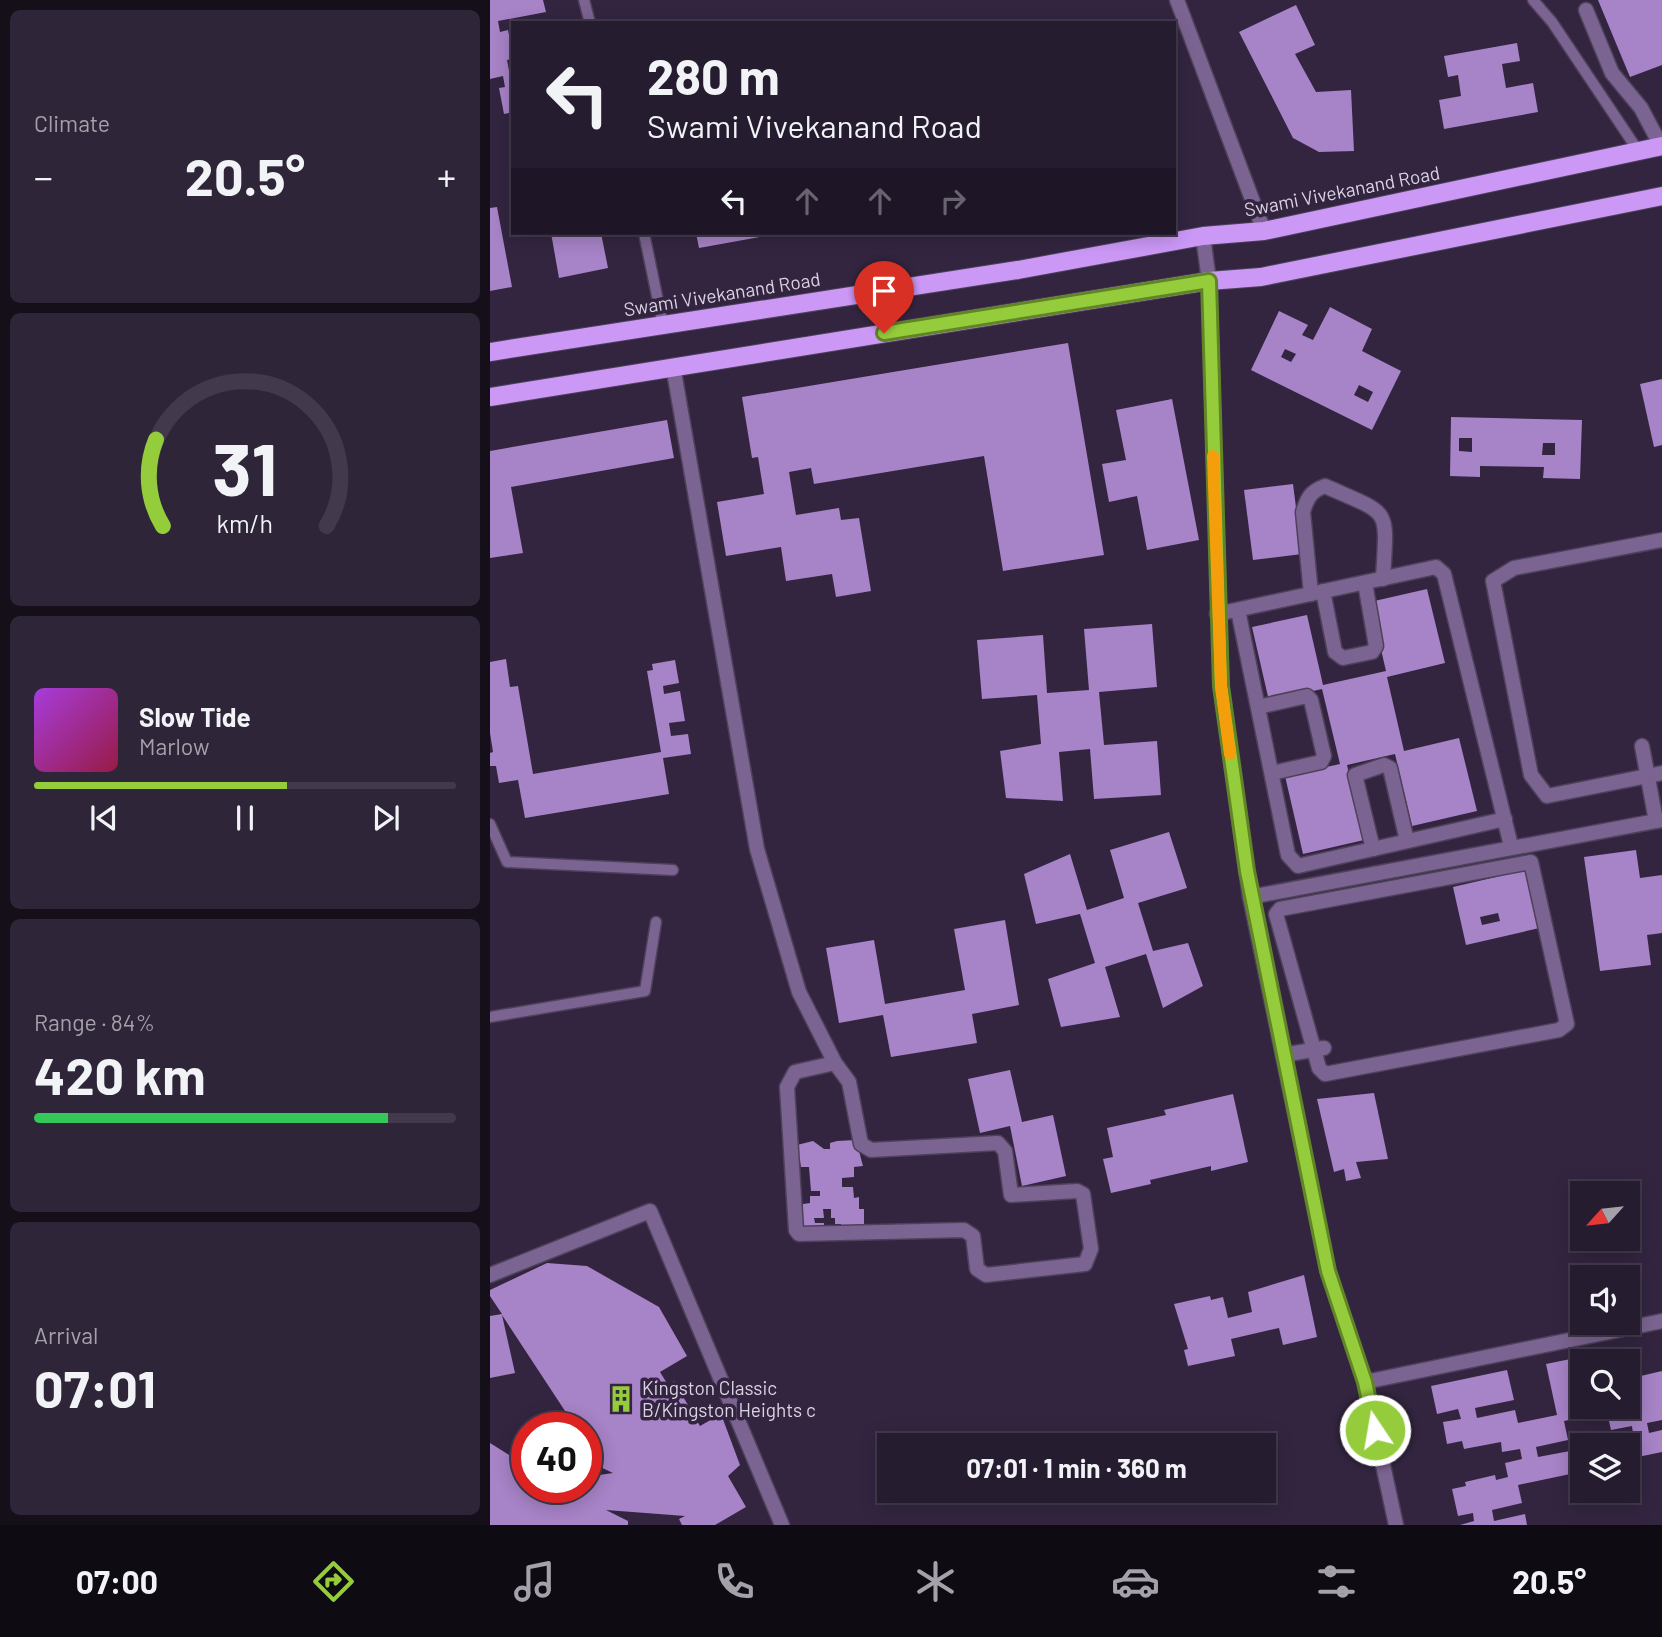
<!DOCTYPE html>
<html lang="en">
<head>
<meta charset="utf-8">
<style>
  :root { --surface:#261c30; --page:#2e2538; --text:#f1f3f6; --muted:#a4a1ab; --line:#423a4c; --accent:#95cc3b }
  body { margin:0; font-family:Barlow,sans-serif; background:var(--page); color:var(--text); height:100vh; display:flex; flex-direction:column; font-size:26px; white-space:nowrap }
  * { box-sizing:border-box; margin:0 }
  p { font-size:23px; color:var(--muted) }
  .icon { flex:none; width:38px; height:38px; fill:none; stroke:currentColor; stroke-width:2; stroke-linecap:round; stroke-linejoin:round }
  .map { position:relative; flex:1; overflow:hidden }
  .side { display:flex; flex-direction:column; gap:10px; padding:10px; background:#150f1a; width:490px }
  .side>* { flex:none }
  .top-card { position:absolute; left:21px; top:21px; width:665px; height:214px; border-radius:0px; box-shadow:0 4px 18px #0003,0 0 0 2px var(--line); background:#261c30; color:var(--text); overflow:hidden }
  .needle { width:46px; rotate:243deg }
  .controls { position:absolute; left:1080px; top:1181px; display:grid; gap:14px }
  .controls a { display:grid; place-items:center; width:70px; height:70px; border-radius:0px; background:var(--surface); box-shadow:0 4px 18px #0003,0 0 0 2px var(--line); font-size:35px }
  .speed { position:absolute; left:21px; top:1412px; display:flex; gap:14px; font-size:35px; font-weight:700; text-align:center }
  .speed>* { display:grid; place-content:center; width:91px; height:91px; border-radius:50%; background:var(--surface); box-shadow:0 4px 18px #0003,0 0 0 2px var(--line); line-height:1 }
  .speed .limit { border:10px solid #d22; background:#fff; color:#111 }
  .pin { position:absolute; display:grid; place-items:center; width:60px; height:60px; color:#fff; margin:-72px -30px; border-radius:50% 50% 50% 0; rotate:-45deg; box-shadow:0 0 7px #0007 }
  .pin .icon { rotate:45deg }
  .me { position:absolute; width:77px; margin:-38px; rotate:348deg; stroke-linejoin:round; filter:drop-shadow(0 0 5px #0008) }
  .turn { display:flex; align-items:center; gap:24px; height:147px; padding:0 21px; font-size:32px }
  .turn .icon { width:91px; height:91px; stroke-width:2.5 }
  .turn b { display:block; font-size:49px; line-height:60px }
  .lanes { display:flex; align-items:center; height:66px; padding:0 21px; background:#0003; justify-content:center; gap:35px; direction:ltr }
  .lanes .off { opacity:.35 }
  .big { font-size:52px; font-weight:700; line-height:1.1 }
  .side .card { flex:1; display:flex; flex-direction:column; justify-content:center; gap:10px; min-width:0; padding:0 24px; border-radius:10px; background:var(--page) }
  .side .dial { align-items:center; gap:0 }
  .dial svg { height:182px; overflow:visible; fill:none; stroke:var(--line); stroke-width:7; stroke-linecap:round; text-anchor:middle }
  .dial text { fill:var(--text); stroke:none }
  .song { display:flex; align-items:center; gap:21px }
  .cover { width:84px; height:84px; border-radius:10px; background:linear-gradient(135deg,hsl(280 70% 55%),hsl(340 70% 35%)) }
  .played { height:7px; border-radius:4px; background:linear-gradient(90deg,var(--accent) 60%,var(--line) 60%) }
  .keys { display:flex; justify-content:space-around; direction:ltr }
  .heat { display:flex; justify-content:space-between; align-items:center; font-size:38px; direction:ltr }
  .charge { height:10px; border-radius:5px; background:linear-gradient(90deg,#34c759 84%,var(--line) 0) }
  .trip { position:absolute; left:387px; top:1433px; width:399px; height:70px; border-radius:0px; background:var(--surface); box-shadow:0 4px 18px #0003,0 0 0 2px var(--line); font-weight:700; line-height:70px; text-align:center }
  .tab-bar { display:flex; height:112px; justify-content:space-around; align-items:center; background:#0f0b13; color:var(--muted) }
  .tab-bar .icon { width:49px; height:49px }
  .tab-bar .active { color:var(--accent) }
  .tab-bar b { font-size:32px; color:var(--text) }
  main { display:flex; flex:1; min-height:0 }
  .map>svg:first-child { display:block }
</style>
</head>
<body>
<main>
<section class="side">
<div class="card"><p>Climate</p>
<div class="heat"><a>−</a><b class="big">20.5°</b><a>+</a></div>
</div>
<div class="card dial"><svg viewBox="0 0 100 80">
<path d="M14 69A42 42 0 1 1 86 69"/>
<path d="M14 69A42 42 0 0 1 11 31" stroke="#95cc3b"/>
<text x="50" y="56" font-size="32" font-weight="700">31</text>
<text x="50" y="72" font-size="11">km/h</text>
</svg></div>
<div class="card">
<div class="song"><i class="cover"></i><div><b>Slow Tide</b><p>Marlow</p></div></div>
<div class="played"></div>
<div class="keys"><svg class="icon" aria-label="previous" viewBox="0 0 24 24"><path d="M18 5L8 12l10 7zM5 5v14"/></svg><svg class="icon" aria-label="pause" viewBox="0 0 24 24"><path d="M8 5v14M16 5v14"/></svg><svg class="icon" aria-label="next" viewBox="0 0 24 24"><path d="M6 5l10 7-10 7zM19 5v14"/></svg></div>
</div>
<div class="card"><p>Range · 84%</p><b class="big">420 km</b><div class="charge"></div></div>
<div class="card"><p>Arrival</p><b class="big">07:01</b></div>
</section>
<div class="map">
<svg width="1172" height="1525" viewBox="0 0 1172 1525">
  <rect width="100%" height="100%" fill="#332540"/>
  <g fill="#a783c7" fill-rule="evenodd">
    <path d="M 0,0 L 53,0 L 56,12 L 8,21 L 10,32 L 18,30 L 23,55 L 23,59 L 17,60 L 20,76 L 23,76 L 23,122 L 19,113 L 14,114 L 9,88 L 15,87 L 13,76 L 0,79 Z"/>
    <path d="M 1108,0 L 1172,0 L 1172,65 L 1140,77 Z"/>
    <path d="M 806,5 L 825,45 L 805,54 L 826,92 L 861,90 L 864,151 L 829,152 L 803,138 L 749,32 Z"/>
    <path d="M 1027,43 L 1030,61 L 1012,64 L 1016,88 L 1043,83 L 1048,112 L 954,129 L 949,100 L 971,96 L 968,75 L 958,77 L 954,56 Z"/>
    <path d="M 7,207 L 22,287 L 0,291 L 0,208 Z"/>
    <path d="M 61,233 L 111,233 L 118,268 L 69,278 Z"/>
    <path d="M 206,233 L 286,233 L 286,234 L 209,248 Z"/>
    <path d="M 840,307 L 882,329 L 872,351 L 911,371 L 882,430 L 761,370 L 789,311 L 818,325 L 812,335 L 823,340 ZM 795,349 L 806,354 L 801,362 L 791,357 ZM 869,385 L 883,392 L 878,402 L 864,395 Z"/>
    <path d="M 578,343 L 614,555 L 513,571 L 494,456 L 324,484 L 321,468 L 299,472 L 306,515 L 349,508 L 351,520 L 369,518 L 381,591 L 346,597 L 342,574 L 296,581 L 291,547 L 236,556 L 227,502 L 274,494 L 268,457 L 262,458 L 252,397 Z"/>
    <path d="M 1172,379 L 1172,445 L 1164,447 L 1150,384 Z"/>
    <path d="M 682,399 L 709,540 L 657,550 L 647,496 L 619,502 L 612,464 L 636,460 L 626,410 Z"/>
    <path d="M 961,417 L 1092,420 L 1090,479 L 1053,478 L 1054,467 L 990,466 L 990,477 L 960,476 ZM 969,438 L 982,438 L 982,452 L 969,451 ZM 1053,443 L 1065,443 L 1065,455 L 1052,455 Z"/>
    <path d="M 177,420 L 184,458 L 21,487 L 33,553 L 0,558 L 0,451 Z"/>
    <path d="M 803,484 L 812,554 L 763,560 L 754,490 Z"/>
    <path d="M 937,589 L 955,663 L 897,677 L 914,751 L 969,738 L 987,811 L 922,826 L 905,754 L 857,765 L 874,840 L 813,854 L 795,776 L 850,764 L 832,689 L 779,701 L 762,627 L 817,615 L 833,685 L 896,671 L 880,602 Z"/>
    <path d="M 662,624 L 667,687 L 609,692 L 614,745 L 667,741 L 671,795 L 604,799 L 600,749 L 569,752 L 573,801 L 516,798 L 510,751 L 551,744 L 547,695 L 492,699 L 487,640 L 553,635 L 557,693 L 599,690 L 594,629 Z"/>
    <path d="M 16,659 L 20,687 L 28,686 L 43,774 L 171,752 L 157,671 L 163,670 L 162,664 L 185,660 L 189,683 L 173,686 L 174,694 L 190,691 L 195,721 L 179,723 L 181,736 L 198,734 L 201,754 L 173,758 L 179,794 L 35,818 L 28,780 L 9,783 L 6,766 L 0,766 L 0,753 L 3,752 L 0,733 L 0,662 Z"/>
    <path d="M 679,832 L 697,888 L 648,903 L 663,951 L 698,943 L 713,986 L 673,1008 L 656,954 L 615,967 L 630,1017 L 571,1027 L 558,979 L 605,963 L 590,914 L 546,924 L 534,874 L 580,854 L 597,910 L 634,898 L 620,850 Z"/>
    <path d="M 1146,850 L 1150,878 L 1172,875 L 1172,933 L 1157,935 L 1161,965 L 1110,971 L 1094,857 Z"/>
    <path d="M 1040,869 L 1054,927 L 976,945 L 963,887 ZM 1008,913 L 1010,921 L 992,925 L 990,917 Z"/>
    <path d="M 515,920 L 529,1005 L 482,1014 L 487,1043 L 401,1057 L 393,1015 L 349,1023 L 336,948 L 384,940 L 395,1004 L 475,990 L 464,929 Z"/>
    <path d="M 520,1070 L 532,1122 L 563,1115 L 576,1176 L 532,1186 L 520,1126 L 490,1133 L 478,1079 Z"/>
    <path d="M 884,1093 L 898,1159 L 866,1162 L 871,1178 L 856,1181 L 854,1169 L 844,1172 L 827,1099 Z"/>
    <path d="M 743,1094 L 758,1162 L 721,1171 L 721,1166 L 660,1180 L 661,1184 L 621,1193 L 613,1159 L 623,1157 L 617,1128 L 676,1115 L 674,1110 Z"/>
    <path d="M 366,1140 L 373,1166 L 364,1167 L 364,1177 L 352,1178 L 352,1187 L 363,1187 L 364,1198 L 369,1197 L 369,1209 L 374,1209 L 374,1229 L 351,1229 L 351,1224 L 345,1224 L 345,1218 L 341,1218 L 341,1209 L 333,1209 L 334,1218 L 324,1218 L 325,1223 L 334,1223 L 334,1230 L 310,1231 L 309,1213 L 313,1212 L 313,1204 L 320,1203 L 320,1196 L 330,1196 L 330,1191 L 321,1191 L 319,1167 L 311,1167 L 307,1145 L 323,1141 L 334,1149 L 340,1149 L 340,1143 L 347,1141 Z"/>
    <path d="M 57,1263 L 97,1266 L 169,1307 L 197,1356 L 170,1372 L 178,1385 L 184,1381 L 210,1426 L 231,1414 L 250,1465 L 238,1476 L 256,1507 L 225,1525 L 192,1525 L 189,1519 L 195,1516 L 116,1510 L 138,1521 L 138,1525 L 0,1525 L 0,1443 L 37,1466 L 37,1488 L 96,1488 L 96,1477 L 123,1473 L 108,1466 L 96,1455 L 96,1428 L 82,1428 L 77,1414 L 12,1315 L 25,1373 L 0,1378 L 0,1316 L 12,1314 L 0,1296 L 0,1290 Z"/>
    <path d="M 814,1275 L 827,1337 L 793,1345 L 789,1328 L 741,1339 L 745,1356 L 698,1366 L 694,1350 L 698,1349 L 684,1304 L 720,1296 L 721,1300 L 733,1297 L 738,1318 L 762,1312 L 758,1292 Z"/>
    <path d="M 1125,1350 L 1128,1362 L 1092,1362 L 1092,1407 L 1138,1407 L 1138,1379 L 1172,1371 L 1172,1420 L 1157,1423 L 1159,1433 L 1172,1430 L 1172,1452 L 1138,1459 L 1138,1446 L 1125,1446 L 1124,1438 L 1143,1434 L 1142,1426 L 1121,1430 L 1117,1412 L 1074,1421 L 1078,1440 L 1046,1447 L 1048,1457 L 1080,1451 L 1085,1473 L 1028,1485 L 1032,1503 L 1002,1510 L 1004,1521 L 1035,1514 L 1037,1525 L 970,1525 L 984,1521 L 983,1513 L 968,1516 L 962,1489 L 976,1486 L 975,1482 L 1005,1475 L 1006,1480 L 1018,1477 L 1015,1463 L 1032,1459 L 1030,1449 L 1012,1452 L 1011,1442 L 974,1449 L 972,1441 L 957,1444 L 953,1422 L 971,1419 L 968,1409 L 947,1414 L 941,1386 L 1017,1370 L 1024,1400 L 985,1408 L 987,1418 L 1025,1410 L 1028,1423 L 1067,1415 L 1056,1364 Z"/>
  </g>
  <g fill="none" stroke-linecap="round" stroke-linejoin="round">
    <defs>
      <g id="service">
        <path d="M 94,0 L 100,23"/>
        <path d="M 1043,0 L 1062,22 L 1147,149"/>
        <path d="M 154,233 L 173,325"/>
        <path d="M 0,824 L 17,862 L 183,870"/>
        <path d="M 0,1017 L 155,991 L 166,922"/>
      </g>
      <g id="minor">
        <path d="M 687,0 L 774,231"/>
        <path d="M 1096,10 L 1122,73 L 1151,108 L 1171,146"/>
        <path d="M 183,366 L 267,849 L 309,992 L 345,1063 L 359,1082 L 371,1144 L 381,1150 L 508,1143 L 515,1151 L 521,1195 L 587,1191 L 593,1194 L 601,1249 L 595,1264 L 496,1275 L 487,1269 L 483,1236 L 474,1230 L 309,1234 L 306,1230 L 297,1087 L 305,1072 L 345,1063"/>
        <path d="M 1172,540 L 1024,568 L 1003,581 L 1041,775 L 1057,796 L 1172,773"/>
        <path d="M 833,591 L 845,652 L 853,658 L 882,652 L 886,646 L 875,583"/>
        <path d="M 821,594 L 813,512 C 817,498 821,491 835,486 C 902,516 897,505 893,579"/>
        <path d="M 748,610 L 798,855 L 808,866 L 1015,819"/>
        <path d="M 727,614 L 946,567 L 954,574 L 1021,846"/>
        <path d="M 768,707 L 817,696 L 821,700 L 834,756 L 831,762 L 782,773"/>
        <path d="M 1152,746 L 1166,821"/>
        <path d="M 883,849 L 865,775 L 894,765 L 900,768 L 917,841"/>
        <path d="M 1041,862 L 1077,1024 L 1069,1030 L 835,1074 L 829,1068 L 786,914 L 790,909 Z"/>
        <path d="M 760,897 L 1172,820"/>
        <path d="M 793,1055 L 834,1048"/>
        <path d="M 0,1275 L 160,1211 L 292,1525"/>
        <path d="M 875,1382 L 1172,1321"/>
      </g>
      <path id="tertiary" d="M 713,236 L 719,281 L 731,686 L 760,897 L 838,1271 L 875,1382 L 906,1525"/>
      <g id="primary">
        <path d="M 0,352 L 528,270 L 713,236 L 774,231 L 1172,146"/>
        <path d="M 0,397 L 719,281 L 771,277 L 1172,196"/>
      </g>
    </defs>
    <use href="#service" stroke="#4e415a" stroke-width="13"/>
    <use href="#minor" stroke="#4e415a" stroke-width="17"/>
    <use href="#tertiary" stroke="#4e415a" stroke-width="17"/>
    <use href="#primary" stroke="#4e415a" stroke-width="20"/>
    <use href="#service" stroke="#7b6491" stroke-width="10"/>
    <use href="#minor" stroke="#7b6491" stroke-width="14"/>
    <use href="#tertiary" stroke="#7b6491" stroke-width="14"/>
    <use href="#primary" stroke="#cb98f6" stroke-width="18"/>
  </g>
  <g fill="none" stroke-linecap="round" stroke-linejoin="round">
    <defs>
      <path id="route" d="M 394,333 L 719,281 L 731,686 L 757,871 L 838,1271 L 875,1382 L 885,1430"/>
    </defs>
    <use href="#route" stroke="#618526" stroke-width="18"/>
    <use href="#route" stroke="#95cc3b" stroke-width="12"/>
    <path stroke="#f59e0b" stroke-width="12" d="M 723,456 L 731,686 L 740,754"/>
  </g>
  <defs>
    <symbol id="building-bare" viewBox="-9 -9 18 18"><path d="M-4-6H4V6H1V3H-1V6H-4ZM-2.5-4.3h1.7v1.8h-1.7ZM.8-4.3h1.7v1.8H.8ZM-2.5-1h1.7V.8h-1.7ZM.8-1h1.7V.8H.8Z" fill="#95cc3b" stroke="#332540" stroke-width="2.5" paint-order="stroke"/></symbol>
  </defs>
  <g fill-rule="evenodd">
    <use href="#building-bare" x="112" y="1380" width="38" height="38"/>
  </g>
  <g text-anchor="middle" stroke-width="7" stroke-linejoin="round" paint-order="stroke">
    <g font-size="19" fill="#dbd2e3" stroke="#332540">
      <text transform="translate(852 191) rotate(-11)" y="7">Swami Vivekanand Road</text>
      <text transform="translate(232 294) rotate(-9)" y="7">Swami Vivekanand Road</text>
    </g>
    <g font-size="19" fill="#dbd2e3" stroke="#332540" text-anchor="start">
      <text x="152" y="1395">Kingston Classic<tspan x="152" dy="22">B/Kingston Heights c</tspan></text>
    </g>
  </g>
</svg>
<div class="controls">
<a><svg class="needle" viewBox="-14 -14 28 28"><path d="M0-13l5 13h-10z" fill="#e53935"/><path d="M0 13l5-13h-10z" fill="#a4a1ab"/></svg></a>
<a><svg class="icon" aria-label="sound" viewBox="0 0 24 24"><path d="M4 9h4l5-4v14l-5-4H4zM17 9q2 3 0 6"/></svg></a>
<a><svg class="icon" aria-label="search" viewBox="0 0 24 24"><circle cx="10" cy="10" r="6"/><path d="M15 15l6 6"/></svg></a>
<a><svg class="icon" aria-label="layers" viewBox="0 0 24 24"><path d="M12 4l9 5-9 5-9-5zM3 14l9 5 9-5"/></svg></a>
</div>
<div class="speed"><div class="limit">40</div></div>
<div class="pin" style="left:394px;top:333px;background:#d93025"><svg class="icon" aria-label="arrive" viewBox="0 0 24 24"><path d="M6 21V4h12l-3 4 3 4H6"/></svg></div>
<svg class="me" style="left:885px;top:1430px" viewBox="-20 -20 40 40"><circle r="17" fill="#95cc3b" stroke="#fff" stroke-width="3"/><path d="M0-11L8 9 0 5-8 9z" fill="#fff"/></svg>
<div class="trip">07:01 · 1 min · 360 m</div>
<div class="top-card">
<div class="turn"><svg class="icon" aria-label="left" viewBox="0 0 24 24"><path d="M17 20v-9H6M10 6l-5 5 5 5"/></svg><div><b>280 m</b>Swami Vivekanand Road</div></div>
<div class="lanes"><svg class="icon" aria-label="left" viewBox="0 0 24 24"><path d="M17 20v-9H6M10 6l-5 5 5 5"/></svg><svg class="icon off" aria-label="ahead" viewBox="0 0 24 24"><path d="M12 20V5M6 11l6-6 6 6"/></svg><svg class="icon off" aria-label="ahead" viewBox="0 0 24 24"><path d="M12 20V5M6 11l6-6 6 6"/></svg><svg class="icon off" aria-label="right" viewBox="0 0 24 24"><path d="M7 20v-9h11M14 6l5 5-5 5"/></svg></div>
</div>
</div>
</main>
<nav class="tab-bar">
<b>07:00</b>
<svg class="icon active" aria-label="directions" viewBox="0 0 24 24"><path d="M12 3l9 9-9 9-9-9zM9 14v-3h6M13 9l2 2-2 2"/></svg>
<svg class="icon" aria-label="music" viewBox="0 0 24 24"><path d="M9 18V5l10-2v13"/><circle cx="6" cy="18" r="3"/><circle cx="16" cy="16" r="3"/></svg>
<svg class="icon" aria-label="phone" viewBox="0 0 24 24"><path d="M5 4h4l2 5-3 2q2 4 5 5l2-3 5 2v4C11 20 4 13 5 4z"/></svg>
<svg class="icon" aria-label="climate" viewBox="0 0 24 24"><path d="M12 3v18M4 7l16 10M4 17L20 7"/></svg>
<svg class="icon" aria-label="car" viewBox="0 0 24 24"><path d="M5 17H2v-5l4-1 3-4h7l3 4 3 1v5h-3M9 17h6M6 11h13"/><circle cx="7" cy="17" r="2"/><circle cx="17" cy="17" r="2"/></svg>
<svg class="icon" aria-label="filters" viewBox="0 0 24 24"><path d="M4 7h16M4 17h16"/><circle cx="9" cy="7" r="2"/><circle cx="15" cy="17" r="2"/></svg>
<b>20.5°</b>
</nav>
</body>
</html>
